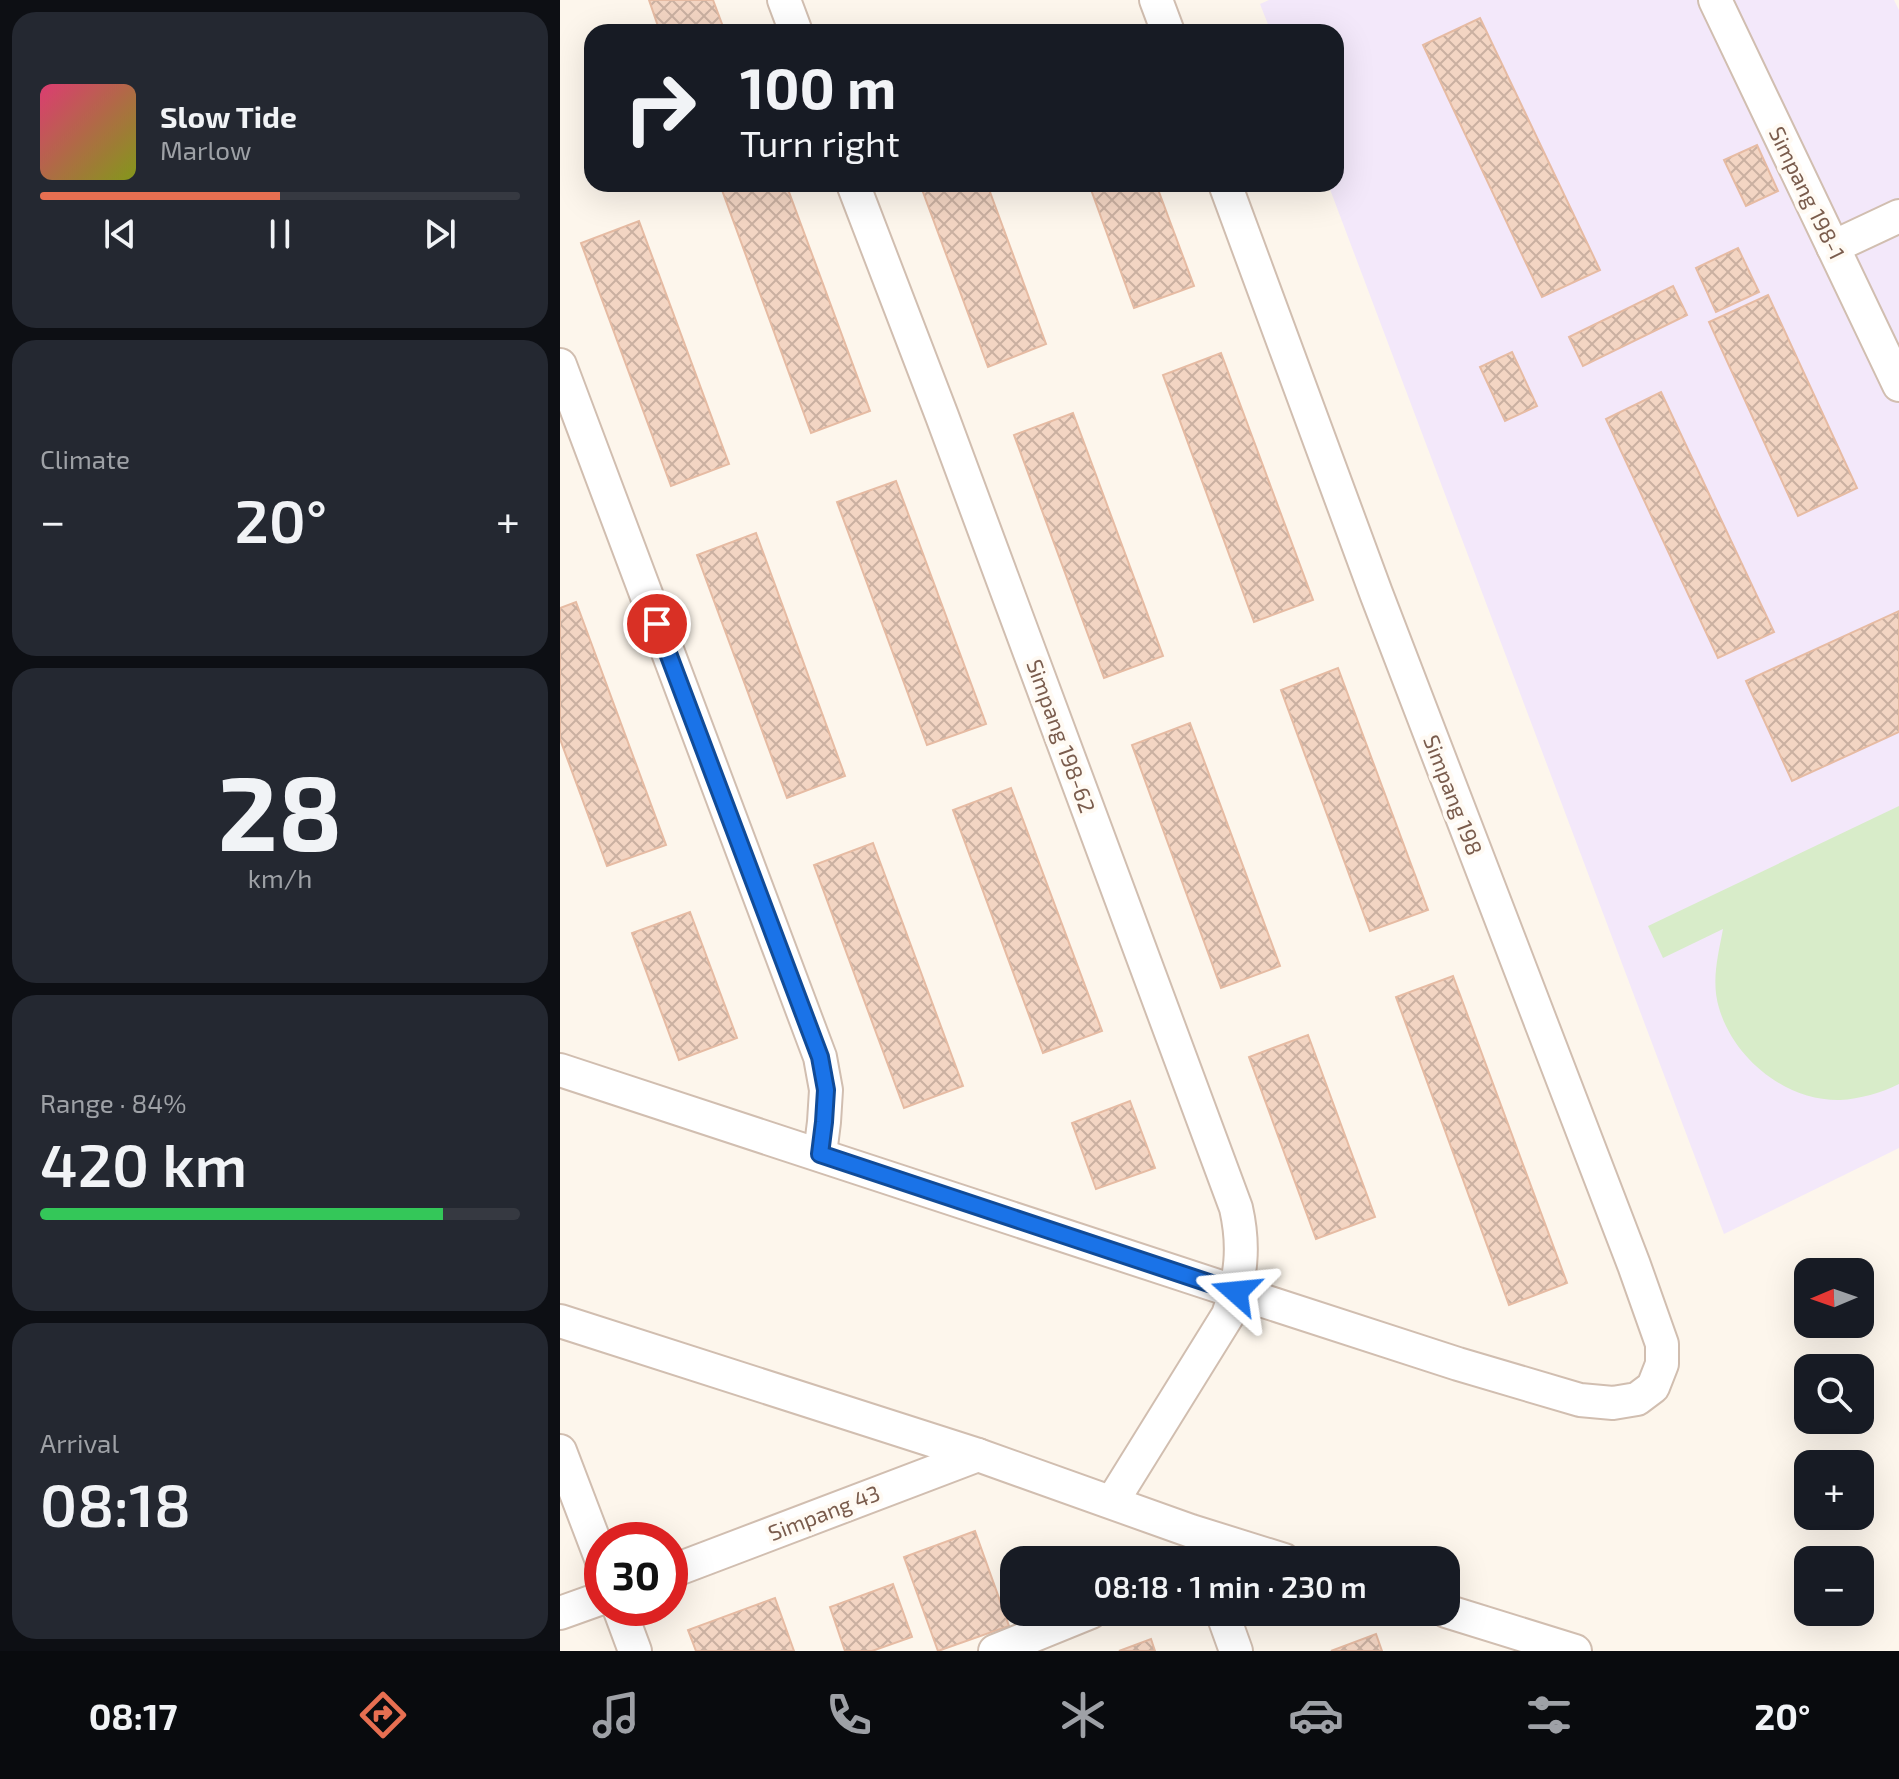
<!DOCTYPE html>
<html lang="en">
<head>
<meta charset="utf-8">
<style>
  :root { --surface:#171b24; --page:#242831; --text:#f1f3f6; --muted:#9ea1a6; --line:#363941; --accent:#e76f51 }
  body { margin:0; font-family:"Exo 2",sans-serif; background:var(--page); color:var(--text); height:100vh; display:flex; flex-direction:column; font-size:30px; white-space:nowrap }
  * { box-sizing:border-box; margin:0 }
  p { font-size:26px; color:var(--muted) }
  .icon { flex:none; width:44px; height:44px; fill:none; stroke:currentColor; stroke-width:2; stroke-linecap:round; stroke-linejoin:round }
  .map { position:relative; flex:1; overflow:hidden }
  .sheet { display:flex; flex-direction:column; gap:12px; padding:12px; background:#0d0f14; width:560px }
  .sheet>* { flex:none }
  .top-card { position:absolute; left:24px; top:24px; width:760px; height:168px; border-radius:24px; box-shadow:0 8px 32px #0002; background:#171b24; color:var(--text); overflow:hidden }
  .needle { width:52px; rotate:268deg }
  .controls { position:absolute; left:1234px; top:1258px; display:grid; gap:16px }
  .controls a { display:grid; place-items:center; width:80px; height:80px; border-radius:16px; background:var(--surface); box-shadow:0 8px 32px #0002; font-size:40px }
  .speed { position:absolute; left:24px; top:1522px; display:flex; gap:16px; font-size:40px; font-weight:700; text-align:center }
  .speed>* { display:grid; place-content:center; width:104px; height:104px; border-radius:50%; background:var(--surface); box-shadow:0 8px 32px #0002; line-height:1 }
  .speed .limit { border:12px solid #d22; background:#fff; color:#111 }
  .pin { position:absolute; display:grid; place-items:center; width:68px; height:68px; color:#fff; margin:-34px; border:4px solid #fff; border-radius:50%; box-shadow:0 2px 8px #0007 }
  .me { position:absolute; width:88px; margin:-44px; rotate:288deg; stroke-linejoin:round; filter:drop-shadow(0 0 6px #0008) }
  .turn { display:flex; align-items:center; gap:28px; height:168px; padding:0 24px; font-size:36px }
  .turn .icon { width:104px; height:104px; stroke-width:2.5 }
  .turn b { display:block; font-size:56px; line-height:68px }
  .big { font-size:60px; font-weight:600; line-height:1.1 }
  .sheet .tile { flex:1; display:flex; flex-direction:column; justify-content:center; gap:12px; min-width:0; padding:0 28px; border-radius:24px; background:var(--page) }
  .sheet .dial { align-items:center; gap:0 }
  .dial b { font-size:104px; line-height:1 }
  .song { display:flex; align-items:center; gap:24px }
  .cover { width:96px; height:96px; border-radius:12px; background:linear-gradient(135deg,hsl(340 70% 55%),hsl(70 70% 35%)) }
  .played { height:8px; border-radius:4px; background:linear-gradient(90deg,var(--accent) 50%,var(--line) 50%) }
  .keys { display:flex; justify-content:space-around; direction:ltr }
  .heat { display:flex; justify-content:space-between; align-items:center; font-size:44px; direction:ltr }
  .charge { height:12px; border-radius:6px; background:linear-gradient(90deg,#34c759 84%,var(--line) 0) }
  .trip { position:absolute; left:440px; top:1546px; width:460px; height:80px; border-radius:24px; background:var(--surface); box-shadow:0 8px 32px #0002; font-weight:600; line-height:80px; text-align:center }
  .tab-bar { display:flex; height:128px; justify-content:space-around; align-items:center; background:#090b0e; color:var(--muted) }
  .tab-bar .icon { width:56px; height:56px }
  .tab-bar .current { color:var(--accent) }
  .tab-bar b { font-size:36px; color:var(--text) }
  main { display:flex; flex:1; min-height:0 }
  .map>svg:first-child { display:block }
</style>
</head>
<body>
<main>
<section class="sheet">
<div class="tile">
<div class="song"><i class="cover"></i><div><b>Slow Tide</b><p>Marlow</p></div></div>
<div class="played"></div>
<div class="keys"><svg class="icon" aria-label="previous" viewBox="0 0 24 24"><path d="M18 5L8 12l10 7zM5 5v14"/></svg><svg class="icon" aria-label="pause" viewBox="0 0 24 24"><path d="M8 5v14M16 5v14"/></svg><svg class="icon" aria-label="next" viewBox="0 0 24 24"><path d="M6 5l10 7-10 7zM19 5v14"/></svg></div>
</div>
<div class="tile"><p>Climate</p>
<div class="heat"><a>−</a><b class="big">20°</b><a>+</a></div>
</div>
<div class="tile dial"><b>28</b><p>km/h</p></div>
<div class="tile"><p>Range · 84%</p><b class="big">420 km</b><div class="charge"></div></div>
<div class="tile"><p>Arrival</p><b class="big">08:18</b></div>
</section>
<div class="map">
<svg width="1339" height="1651" viewBox="0 0 1339 1651">
  <defs>
    <pattern id="building-cross-hatch" width="8" height="8" patternUnits="userSpaceOnUse" patternTransform="scale(2)"><rect width="8" height="8" fill="#f3d5c3"/><path d="M0 0l8 8M0 8l8-8" fill="none" stroke="#cab0a1"/></pattern>
  </defs>
  <rect width="100%" height="100%" fill="#fdf6ec"/>
  <path fill="#f3e8fa" d="M 709,0 L 1334,0 L 1339,10 L 1339,1148 L 1164,1234 L 768,184 L 776,184 L 776,32 L 711,32 L 700,4 Z"/>
  <path fill="#d8ecc9" d="M 1339,806 L 1339,1084 C 1321,1093 1300,1099 1280,1100 C 1226,1101 1174,1059 1159,1008 C 1151,981 1158,956 1163,929 L 1103,958 L 1088,926 Z"/>
  <g fill="url(#building-cross-hatch)" stroke="#e6bba3" stroke-width="2">
    <path d="M 89,0 L 153,0 L 165,32 L 100,32 Z"/>
    <path d="M 920,18 L 1040,270 L 982,297 L 863,45 Z"/>
    <path d="M 1197,145 L 1218,191 L 1186,206 L 1164,160 Z"/>
    <path d="M 178,184 L 226,184 L 310,411 L 251,433 L 162,190 Z"/>
    <path d="M 360,184 L 427,184 L 486,344 L 428,367 Z"/>
    <path d="M 529,184 L 596,184 L 634,286 L 574,308 Z"/>
    <path d="M 79,221 L 169,464 L 111,486 L 21,243 Z"/>
    <path d="M 1178,248 L 1199,292 L 1156,312 L 1136,268 Z"/>
    <path d="M 1113,286 L 1127,315 L 1023,366 L 1009,337 Z"/>
    <path d="M 1208,295 L 1297,488 L 1238,516 L 1149,322 Z"/>
    <path d="M 952,352 L 977,406 L 945,421 L 920,367 Z"/>
    <path d="M 661,353 L 753,600 L 694,622 L 603,375 Z"/>
    <path d="M 1101,392 L 1214,632 L 1158,658 L 1046,419 Z"/>
    <path d="M 513,413 L 603,656 L 544,678 L 454,435 Z"/>
    <path d="M 336,481 L 426,724 L 367,745 L 277,502 Z"/>
    <path d="M 196,533 L 285,776 L 227,798 L 137,555 Z"/>
    <path d="M 16,602 L 106,845 L 47,866 L 0,739 L 0,608 Z"/>
    <path d="M 1339,611 L 1339,732 L 1232,781 L 1186,681 Z"/>
    <path d="M 778,668 L 868,910 L 810,931 L 721,690 Z"/>
    <path d="M 630,723 L 720,966 L 661,988 L 572,745 Z"/>
    <path d="M 451,788 L 542,1031 L 483,1053 L 393,810 Z"/>
    <path d="M 313,843 L 403,1086 L 344,1108 L 254,865 Z"/>
    <path d="M 130,912 L 177,1038 L 119,1060 L 72,933 Z"/>
    <path d="M 893,976 L 1007,1283 L 949,1305 L 836,997 Z"/>
    <path d="M 748,1035 L 815,1217 L 756,1239 L 689,1057 Z"/>
    <path d="M 570,1101 L 595,1168 L 536,1189 L 512,1123 Z"/>
    <path d="M 415,1531 L 449,1626 L 378,1651 L 344,1557 Z"/>
    <path d="M 333,1584 L 352,1637 L 312,1651 L 285,1651 L 270,1607 Z"/>
    <path d="M 215,1598 L 234,1651 L 136,1651 L 128,1630 Z"/>
    <path d="M 816,1634 L 822,1651 L 771,1651 Z"/>
    <path d="M 591,1639 L 595,1651 L 559,1651 Z"/>
  </g>
  <g fill="none" stroke-linecap="round" stroke-linejoin="round">
    <defs>
      <g id="minor">
        <path d="M 224,0 L 236,32"/>
        <path d="M 596,0 L 608,32"/>
        <path d="M 1155,0 L 1339,385"/>
        <path d="M 293,184 L 382,416 L 676,1208 C 685,1248 681,1277 668,1315 L 552,1502"/>
        <path d="M 1273,247 L 1339,216"/>
        <path d="M 0,365 L 260,1057 L 266,1090 L 264,1122 L 260,1154"/>
        <path d="M 0,1070 L 676,1292 L 898,1364 L 1020,1400 L 1053,1403 L 1077,1399 L 1093,1387 L 1102,1364 L 1102,1344 L 1074,1265 L 816,593 L 665,184"/>
        <path d="M 0,1321 L 418,1455 L 631,1531 L 724,1560"/>
        <path d="M 0,1451 L 42,1561"/>
        <path d="M 110,1572 L 418,1455"/>
        <path d="M 59,1608 L 75,1651"/>
        <path d="M 886,1611 L 1015,1651"/>
        <path d="M 662,1612 L 676,1651"/>
        <path d="M 0,1613 L 42,1598"/>
        <path d="M 435,1651 L 531,1612"/>
      </g>
    </defs>
    <use href="#minor" stroke="#d1beb0" stroke-width="36"/>
    <use href="#minor" stroke="#fff" stroke-width="32"/>
  </g>
  <g fill="none" stroke-linecap="round" stroke-linejoin="round">
    <defs>
      <path id="route" d="M 97,624 L 260,1057 L 266,1090 L 264,1122 L 260,1154 L 676,1292"/>
    </defs>
    <use href="#route" stroke="#114b97" stroke-width="20"/>
    <use href="#route" stroke="#1a73e8" stroke-width="14"/>
  </g>
  <g text-anchor="middle" stroke-width="8" stroke-linejoin="round" paint-order="stroke">
    <g font-size="22" fill="#7a5c4d" stroke="#fffaf3">
      <text transform="translate(1247 193) rotate(64)" y="8">Simpang 198-1</text>
      <text transform="translate(501 736) rotate(70)" y="8">Simpang 198-62</text>
      <text transform="translate(893 795) rotate(69)" y="8">Simpang 198</text>
      <text transform="translate(264 1513) rotate(-21)" y="8">Simpang 43</text>
    </g>
  </g>
</svg>
<div class="controls">
<a><svg class="needle" viewBox="-14 -14 28 28"><path d="M0-13l5 13h-10z" fill="#e53935"/><path d="M0 13l5-13h-10z" fill="#9ea1a6"/></svg></a>
<a><svg class="icon" aria-label="search" viewBox="0 0 24 24"><circle cx="10" cy="10" r="6"/><path d="M15 15l6 6"/></svg></a>
<a>+</a>
<a>−</a>
</div>
<div class="speed"><div class="limit">30</div></div>
<div class="pin" style="left:97px;top:624px;background:#d93025"><svg class="icon" aria-label="arrive" viewBox="0 0 24 24"><path d="M6 21V4h12l-3 4 3 4H6"/></svg></div>
<svg class="me" style="left:676px;top:1292px" viewBox="-20 -20 40 40"><path d="M0-17L14 15 0 8-14 15z" fill="#1a73e8" stroke="#fff" stroke-width="4"/></svg>
<div class="trip">08:18 · 1 min · 230 m</div>
<div class="top-card">
<div class="turn"><svg class="icon" aria-label="right" viewBox="0 0 24 24"><path d="M7 20v-9h11M14 6l5 5-5 5"/></svg><div><b>100 m</b>Turn right</div></div>
</div>
</div>
</main>
<nav class="tab-bar">
<b>08:17</b>
<svg class="icon current" aria-label="directions" viewBox="0 0 24 24"><path d="M12 3l9 9-9 9-9-9zM9 14v-3h6M13 9l2 2-2 2"/></svg>
<svg class="icon" aria-label="music" viewBox="0 0 24 24"><path d="M9 18V5l10-2v13"/><circle cx="6" cy="18" r="3"/><circle cx="16" cy="16" r="3"/></svg>
<svg class="icon" aria-label="phone" viewBox="0 0 24 24"><path d="M5 4h4l2 5-3 2q2 4 5 5l2-3 5 2v4C11 20 4 13 5 4z"/></svg>
<svg class="icon" aria-label="climate" viewBox="0 0 24 24"><path d="M12 3v18M4 7l16 10M4 17L20 7"/></svg>
<svg class="icon" aria-label="car" viewBox="0 0 24 24"><path d="M5 17H2v-5l4-1 3-4h7l3 4 3 1v5h-3M9 17h6M6 11h13"/><circle cx="7" cy="17" r="2"/><circle cx="17" cy="17" r="2"/></svg>
<svg class="icon" aria-label="filters" viewBox="0 0 24 24"><path d="M4 7h16M4 17h16"/><circle cx="9" cy="7" r="2"/><circle cx="15" cy="17" r="2"/></svg>
<b>20°</b>
</nav>
</body>
</html>
